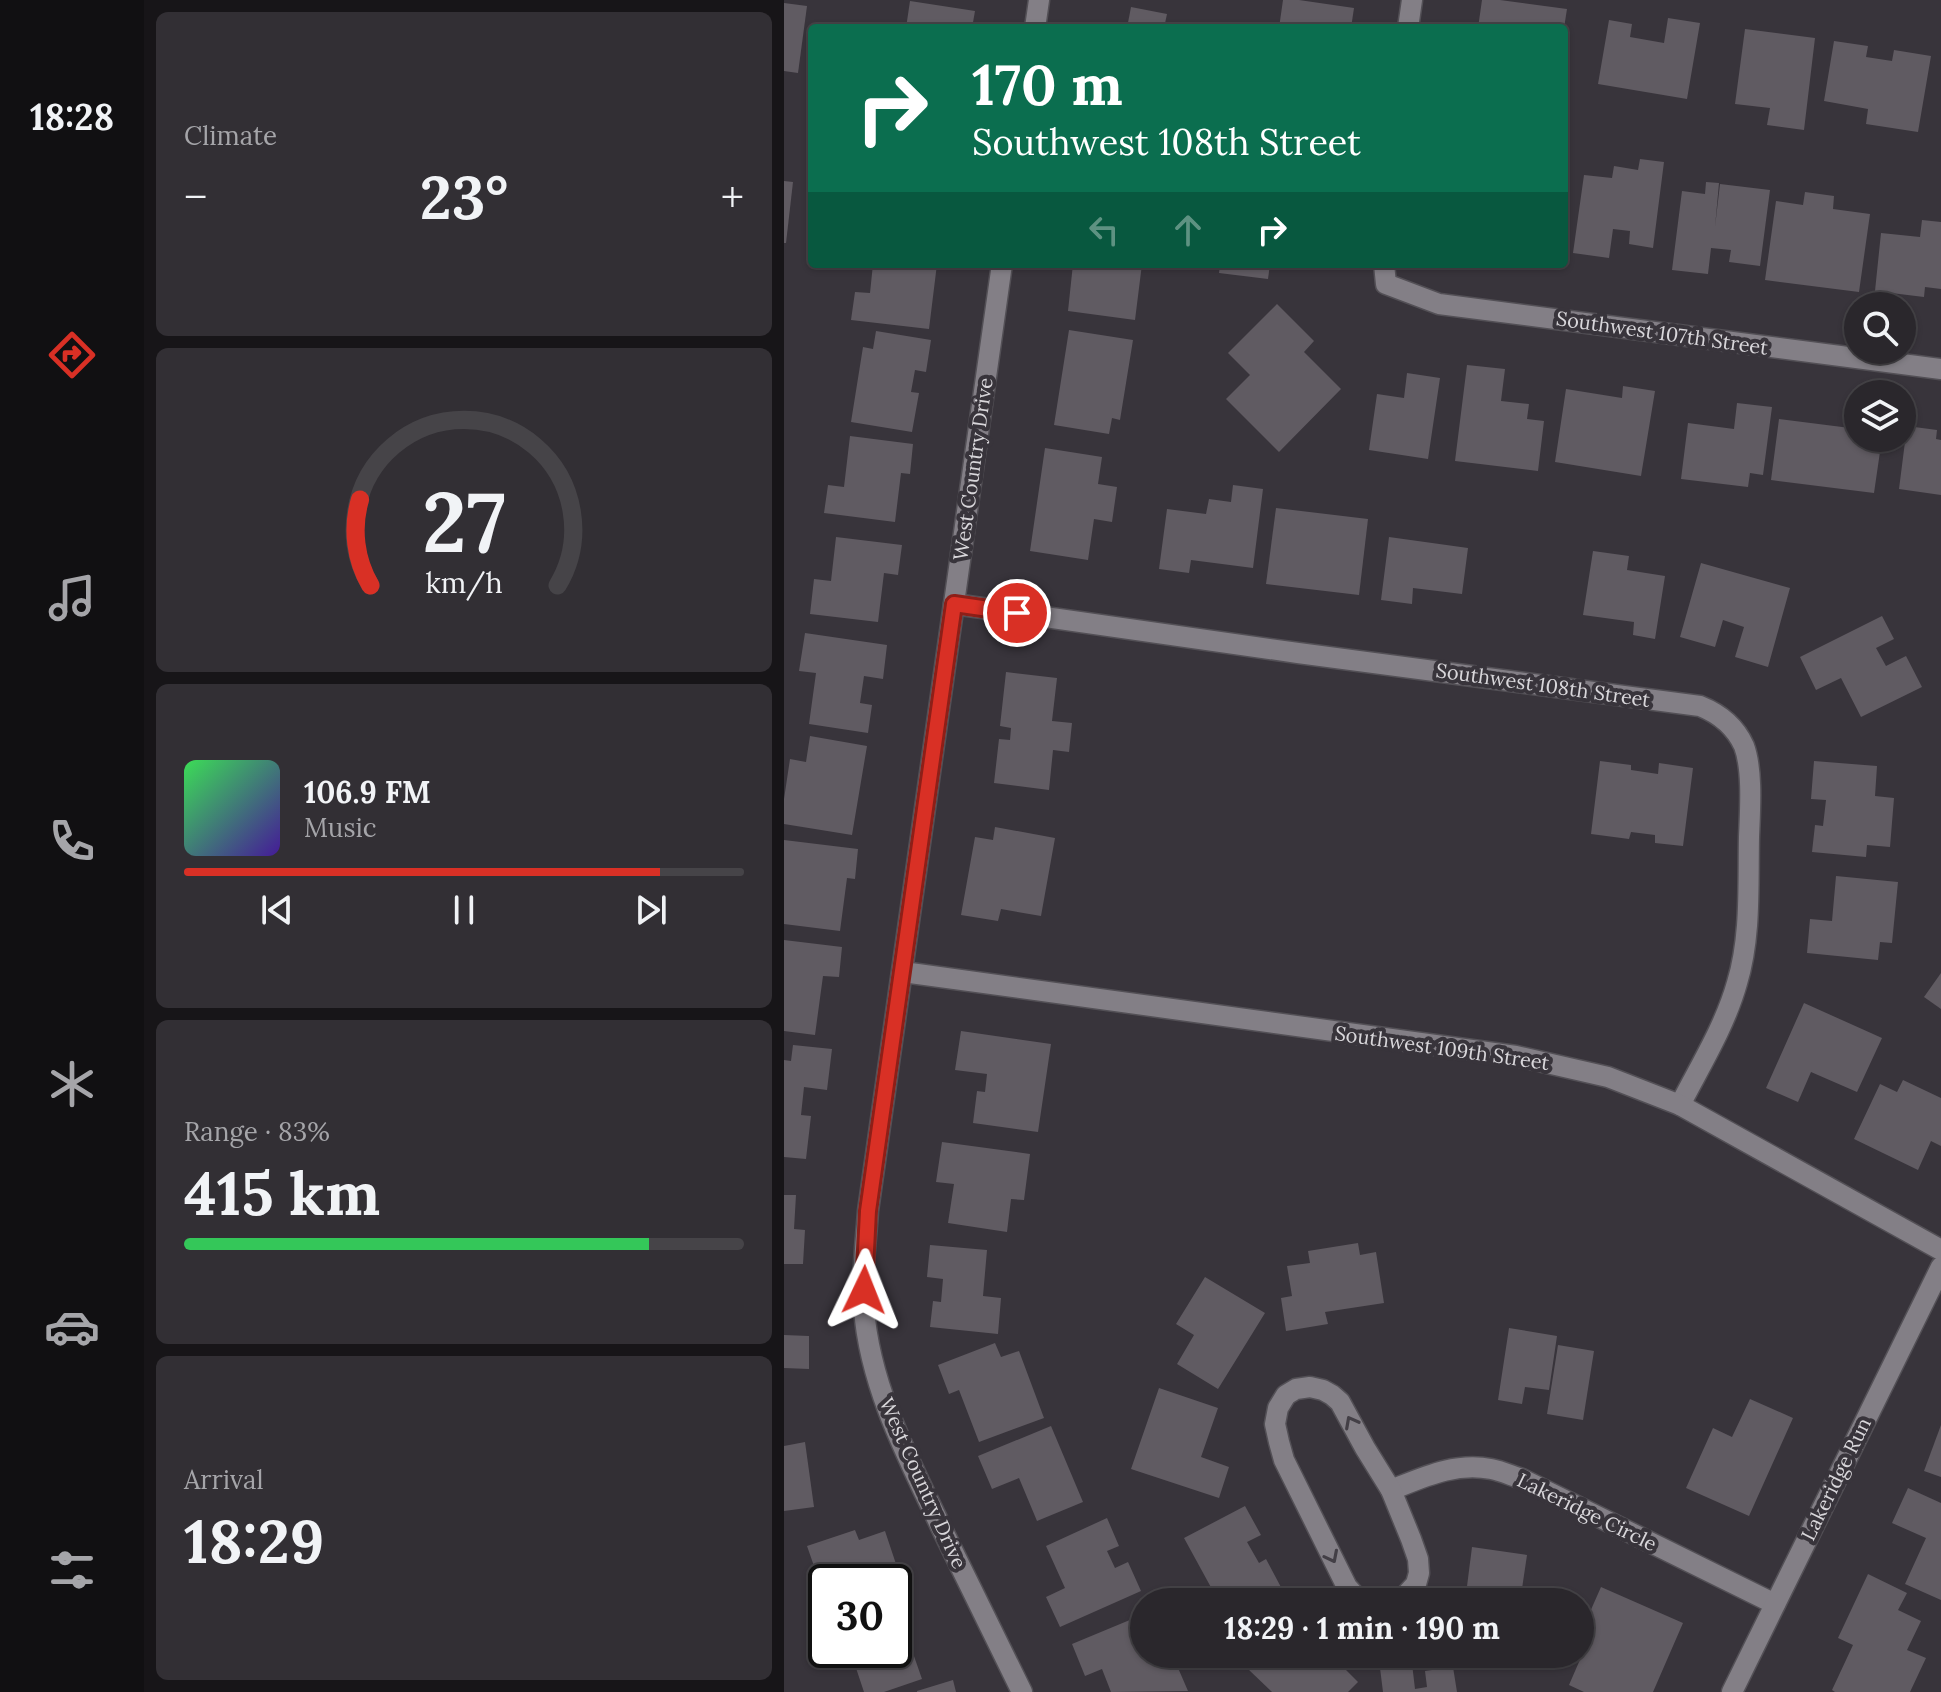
<!DOCTYPE html>
<html lang="en">
<head>
<meta charset="utf-8">
<style>
  :root { --surface:#2a272c; --page:#322f34; --text:#f1f3f6; --muted:#a5a5a9; --line:#464448; --accent:#d93025 }
  body { margin:0; font-family:Lora,serif; background:var(--page); color:var(--text); height:100vh; display:flex; flex-direction:column; font-size:30px; white-space:nowrap }
  * { box-sizing:border-box; margin:0 }
  p { font-size:26px; color:var(--muted) }
  .icon { flex:none; width:44px; height:44px; fill:none; stroke:currentColor; stroke-width:2; stroke-linecap:round; stroke-linejoin:round }
  .map { position:relative; flex:1; overflow:hidden }
  .panel { display:flex; flex-direction:column; gap:12px; padding:12px; background:#171518; width:640px }
  .panel>* { flex:none }
  .top-card { position:absolute; left:24px; top:24px; width:760px; height:244px; border-radius:8px; box-shadow:0 2px 6px #0004,0 0 0 2px var(--line); background:#0b6e4f; color:#fff; overflow:hidden }
  .fabs { position:absolute; left:1060px; top:292px; display:grid; gap:16px }
  .fabs a { display:grid; place-items:center; width:72px; height:72px; border-radius:50%; background:var(--surface); box-shadow:0 2px 6px #0004,0 0 0 2px var(--line); font-size:40px }
  .speed { position:absolute; left:24px; top:1564px; display:flex; gap:16px; font-size:40px; font-weight:700; text-align:center }
  .speed>* { display:grid; place-content:center; width:104px; height:104px; border-radius:50%; background:var(--surface); box-shadow:0 2px 6px #0004,0 0 0 2px var(--line); line-height:1 }
  .speed .limit { border:4px solid #111; border-radius:12px; background:#fff; color:#111 }
  .pin { position:absolute; display:grid; place-items:center; width:68px; height:68px; color:#fff; margin:-34px; border:4px solid #fff; border-radius:50%; box-shadow:0 2px 8px #0007 }
  .me { position:absolute; width:88px; margin:-44px; rotate:2deg; stroke-linejoin:round; filter:drop-shadow(0 0 6px #0008) }
  .turn { display:flex; align-items:center; gap:28px; height:168px; padding:0 32px; font-size:36px }
  .turn .icon { width:104px; height:104px; stroke-width:2.5 }
  .turn b { display:block; font-size:56px; line-height:68px }
  .lanes { display:flex; align-items:center; height:76px; padding:0 32px; background:#0003; justify-content:center; gap:40px; direction:ltr }
  .lanes .off { opacity:.35 }
  .big { font-size:60px; font-weight:800; line-height:1.1 }
  .panel .card { flex:1; display:flex; flex-direction:column; justify-content:center; gap:12px; min-width:0; padding:0 28px; border-radius:12px; background:var(--page) }
  .panel .dial { align-items:center; gap:0 }
  .dial svg { height:208px; overflow:visible; fill:none; stroke:var(--line); stroke-width:7; stroke-linecap:round; text-anchor:middle }
  .dial text { fill:var(--text); stroke:none }
  .song { display:flex; align-items:center; gap:24px }
  .cover { width:96px; height:96px; border-radius:12px; background:linear-gradient(135deg,hsl(130 70% 55%),hsl(260 70% 35%)) }
  .played { height:8px; border-radius:4px; background:linear-gradient(90deg,var(--accent) 85%,var(--line) 85%) }
  .keys { display:flex; justify-content:space-around; direction:ltr }
  .heat { display:flex; justify-content:space-between; align-items:center; font-size:44px; direction:ltr }
  .charge { height:12px; border-radius:6px; background:linear-gradient(90deg,#34c759 83%,var(--line) 0) }
  .trip { position:absolute; left:346px; top:1588px; width:464px; height:80px; border-radius:40px; background:var(--surface); box-shadow:0 2px 6px #0004,0 0 0 2px var(--line); font-weight:800; line-height:80px; text-align:center }
  main { display:flex; flex:1; min-height:0 }
  .tab-bar { display:flex; flex-direction:column; width:144px; justify-content:space-around; align-items:center; background:#111012; color:var(--muted) }
  .tab-bar .icon { width:56px; height:56px }
  .tab-bar .current { color:var(--accent) }
  .tab-bar b { font-size:36px; color:var(--text) }
  .map>svg:first-child { display:block }
</style>
</head>
<body>
<main>
<nav class="tab-bar">
<b>18:28</b>
<svg class="icon current" aria-label="directions" viewBox="0 0 24 24"><path d="M12 3l9 9-9 9-9-9zM9 14v-3h6M13 9l2 2-2 2"/></svg>
<svg class="icon" aria-label="music" viewBox="0 0 24 24"><path d="M9 18V5l10-2v13"/><circle cx="6" cy="18" r="3"/><circle cx="16" cy="16" r="3"/></svg>
<svg class="icon" aria-label="phone" viewBox="0 0 24 24"><path d="M5 4h4l2 5-3 2q2 4 5 5l2-3 5 2v4C11 20 4 13 5 4z"/></svg>
<svg class="icon" aria-label="climate" viewBox="0 0 24 24"><path d="M12 3v18M4 7l16 10M4 17L20 7"/></svg>
<svg class="icon" aria-label="car" viewBox="0 0 24 24"><path d="M5 17H2v-5l4-1 3-4h7l3 4 3 1v5h-3M9 17h6M6 11h13"/><circle cx="7" cy="17" r="2"/><circle cx="17" cy="17" r="2"/></svg>
<svg class="icon" aria-label="filters" viewBox="0 0 24 24"><path d="M4 7h16M4 17h16"/><circle cx="9" cy="7" r="2"/><circle cx="15" cy="17" r="2"/></svg>
</nav>
<section class="panel">
<div class="card"><p>Climate</p>
<div class="heat"><a>−</a><b class="big">23°</b><a>+</a></div>
</div>
<div class="card dial"><svg viewBox="0 0 100 80">
<path d="M14 69A42 42 0 1 1 86 69"/>
<path d="M14 69A42 42 0 0 1 10 36" stroke="#d93025"/>
<text x="50" y="56" font-size="32" font-weight="700">27</text>
<text x="50" y="72" font-size="11">km/h</text>
</svg></div>
<div class="card">
<div class="song"><i class="cover"></i><div><b>106.9 FM</b><p>Music</p></div></div>
<div class="played"></div>
<div class="keys"><svg class="icon" aria-label="previous" viewBox="0 0 24 24"><path d="M18 5L8 12l10 7zM5 5v14"/></svg><svg class="icon" aria-label="pause" viewBox="0 0 24 24"><path d="M8 5v14M16 5v14"/></svg><svg class="icon" aria-label="next" viewBox="0 0 24 24"><path d="M6 5l10 7-10 7zM19 5v14"/></svg></div>
</div>
<div class="card"><p>Range · 83%</p><b class="big">415 km</b><div class="charge"></div></div>
<div class="card"><p>Arrival</p><b class="big">18:29</b></div>
</section>
<div class="map">
<svg width="1157" height="1692" viewBox="0 0 1157 1692">
  <rect width="100%" height="100%" fill="#38343b"/>
  <g fill="#605b62">
    <path d="M 499,0 L 515,0 L 570,8 L 567,28 L 495,28 Z"/>
    <path d="M 698,0 L 716,0 L 783,9 L 780,28 L 694,28 Z"/>
    <path d="M 126,1 L 191,11 L 188,28 L 122,28 Z"/>
    <path d="M 0,3 L 23,6 L 14,73 L 0,71 Z"/>
    <path d="M 347,7 L 383,14 L 380,28 L 343,28 Z"/>
    <path d="M 884,18 L 916,23 L 903,99 L 814,84 L 825,20 L 848,24 L 846,37 L 880,43 Z"/>
    <path d="M 961,29 L 1031,38 L 1020,130 L 983,125 L 986,108 L 951,104 Z"/>
    <path d="M 1050,41 L 1084,46 L 1082,57 L 1108,61 L 1110,50 L 1147,56 L 1134,132 L 1082,124 L 1084,109 L 1040,101 Z"/>
    <path d="M 856,159 L 880,162 L 869,248 L 845,244 L 846,231 L 829,229 L 825,258 L 789,253 L 800,175 L 828,178 L 830,166 L 854,170 Z"/>
    <path d="M 0,181 L 9,182 L 2,243 L 0,243 Z"/>
    <path d="M 922,182 L 935,183 L 931,227 L 936,184 L 986,190 L 976,266 L 945,262 L 947,250 L 927,248 L 924,274 L 888,270 L 898,191 L 921,194 Z"/>
    <path d="M 1021,192 L 1050,196 L 1049,209 L 1086,214 L 1075,292 L 981,280 L 992,201 L 1019,205 Z"/>
    <path d="M 1138,220 L 1157,222 L 1157,289 L 1141,287 L 1140,297 L 1091,291 L 1097,233 L 1136,237 Z"/>
    <path d="M 89,264 L 153,264 L 145,329 L 67,320 L 71,292 L 86,293 Z"/>
    <path d="M 289,264 L 358,264 L 351,320 L 284,311 Z"/>
    <path d="M 436,264 L 486,264 L 484,279 L 435,273 Z"/>
    <path d="M 493,304 L 530,341 L 520,352 L 557,389 L 495,452 L 442,399 L 466,375 L 444,353 Z"/>
    <path d="M 285,330 L 349,340 L 336,420 L 328,418 L 325,434 L 270,425 Z"/>
    <path d="M 92,331 L 147,340 L 142,372 L 131,370 L 127,392 L 135,393 L 128,432 L 67,422 L 79,347 L 89,349 Z"/>
    <path d="M 683,365 L 721,369 L 717,401 L 745,404 L 743,419 L 760,421 L 754,471 L 671,461 Z"/>
    <path d="M 623,373 L 656,378 L 644,459 L 585,450 L 593,394 L 620,398 Z"/>
    <path d="M 839,386 L 871,391 L 857,476 L 771,462 L 782,389 L 838,398 Z"/>
    <path d="M 953,403 L 988,407 L 979,475 L 966,473 L 964,487 L 897,479 L 904,423 L 950,429 Z"/>
    <path d="M 1067,417 L 1074,418 L 1074,438 L 1098,438 L 1090,493 L 987,480 L 995,419 L 1066,428 Z"/>
    <path d="M 1123,426 L 1153,430 L 1152,439 L 1157,440 L 1157,495 L 1115,489 Z"/>
    <path d="M 66,436 L 129,444 L 126,474 L 117,473 L 111,522 L 40,513 L 44,485 L 60,487 Z"/>
    <path d="M 261,448 L 318,457 L 314,484 L 333,487 L 328,522 L 310,519 L 304,560 L 246,551 Z"/>
    <path d="M 449,485 L 479,489 L 469,568 L 407,560 L 405,573 L 375,569 L 383,509 L 422,514 L 425,499 L 447,502 Z"/>
    <path d="M 492,508 L 584,519 L 575,595 L 482,584 Z"/>
    <path d="M 52,537 L 118,545 L 114,575 L 100,573 L 94,622 L 26,614 L 30,579 L 47,581 Z"/>
    <path d="M 605,537 L 684,548 L 678,594 L 629,588 L 628,604 L 597,600 Z"/>
    <path d="M 809,551 L 845,556 L 843,570 L 881,576 L 871,639 L 849,635 L 850,622 L 799,615 Z"/>
    <path d="M 917,563 L 1006,588 L 984,667 L 951,657 L 960,627 L 939,620 L 931,647 L 896,637 Z"/>
    <path d="M 1098,616 L 1110,639 L 1092,648 L 1102,666 L 1122,656 L 1138,687 L 1077,717 L 1057,678 L 1032,690 L 1016,657 Z"/>
    <path d="M 21,633 L 103,645 L 99,679 L 80,676 L 76,703 L 88,705 L 84,733 L 25,724 L 32,673 L 15,671 Z"/>
    <path d="M 222,672 L 273,678 L 268,721 L 288,723 L 285,752 L 269,750 L 265,790 L 210,783 L 215,739 L 226,740 L 227,728 L 216,726 Z"/>
    <path d="M 26,736 L 83,746 L 68,835 L 0,824 L 0,799 L 6,759 L 22,762 Z"/>
    <path d="M 816,761 L 847,765 L 847,770 L 874,774 L 875,763 L 909,768 L 899,846 L 871,843 L 871,835 L 847,832 L 845,839 L 807,834 Z"/>
    <path d="M 1030,761 L 1093,766 L 1091,796 L 1110,798 L 1106,847 L 1083,845 L 1082,857 L 1028,852 L 1031,825 L 1039,826 L 1042,800 L 1027,799 Z"/>
    <path d="M 211,827 L 271,838 L 257,916 L 217,909 L 214,921 L 177,915 L 191,837 L 209,840 Z"/>
    <path d="M 0,840 L 74,849 L 71,879 L 63,878 L 56,931 L 0,924 Z"/>
    <path d="M 1052,876 L 1114,882 L 1108,943 L 1096,942 L 1094,960 L 1023,953 L 1026,919 L 1048,921 Z"/>
    <path d="M 0,940 L 58,947 L 55,977 L 39,976 L 31,1035 L 0,1031 Z"/>
    <path d="M 1157,973 L 1157,1009 L 1140,997 Z"/>
    <path d="M 1020,1003 L 1098,1038 L 1073,1092 L 1027,1072 L 1014,1102 L 982,1088 Z"/>
    <path d="M 177,1031 L 267,1044 L 254,1132 L 189,1123 L 193,1091 L 201,1092 L 203,1074 L 171,1070 Z"/>
    <path d="M 9,1045 L 48,1049 L 43,1090 L 20,1087 L 17,1115 L 27,1116 L 22,1159 L 0,1157 L 0,1060 L 7,1061 Z"/>
    <path d="M 1119,1080 L 1157,1098 L 1157,1146 L 1147,1141 L 1134,1170 L 1070,1139 L 1096,1084 L 1113,1092 Z"/>
    <path d="M 158,1142 L 246,1154 L 240,1200 L 227,1199 L 223,1232 L 164,1223 L 170,1184 L 152,1182 Z"/>
    <path d="M 0,1195 L 12,1195 L 10,1229 L 21,1230 L 19,1264 L 0,1264 Z"/>
    <path d="M 574,1243 L 576,1255 L 592,1252 L 600,1303 L 541,1312 L 544,1324 L 502,1331 L 497,1298 L 508,1296 L 503,1266 L 526,1263 L 524,1251 Z"/>
    <path d="M 146,1245 L 203,1250 L 199,1296 L 217,1298 L 214,1334 L 146,1327 L 149,1301 L 157,1302 L 159,1279 L 143,1277 Z"/>
    <path d="M 421,1277 L 481,1313 L 434,1389 L 393,1364 L 410,1335 L 392,1324 Z"/>
    <path d="M 725,1328 L 773,1336 L 765,1390 L 741,1387 L 738,1404 L 714,1400 Z"/>
    <path d="M 0,1335 L 25,1336 L 25,1369 L 0,1368 Z"/>
    <path d="M 211,1343 L 217,1357 L 235,1351 L 260,1418 L 195,1442 L 175,1390 L 165,1394 L 154,1365 Z"/>
    <path d="M 774,1345 L 810,1351 L 799,1420 L 763,1414 Z"/>
    <path d="M 375,1388 L 434,1408 L 417,1457 L 445,1467 L 435,1498 L 347,1469 Z"/>
    <path d="M 966,1399 L 1009,1418 L 965,1516 L 902,1488 L 929,1428 L 948,1437 Z"/>
    <path d="M 1157,1425 L 1157,1477 L 1140,1471 Z"/>
    <path d="M 267,1426 L 299,1502 L 253,1521 L 235,1478 L 208,1489 L 194,1456 Z"/>
    <path d="M 21,1442 L 30,1507 L 0,1511 L 0,1446 Z"/>
    <path d="M 1124,1488 L 1157,1503 L 1157,1600 L 1121,1584 L 1142,1538 L 1108,1523 Z"/>
    <path d="M 461,1506 L 477,1535 L 463,1542 L 475,1563 L 482,1559 L 499,1591 L 479,1602 L 435,1602 L 400,1538 Z"/>
    <path d="M 323,1518 L 335,1546 L 323,1551 L 331,1568 L 344,1562 L 357,1591 L 276,1627 L 262,1597 L 281,1588 L 262,1546 Z"/>
    <path d="M 71,1530 L 75,1540 L 101,1531 L 115,1573 L 88,1582 L 67,1582 L 66,1579 L 57,1582 L 42,1582 L 42,1587 L 38,1589 L 23,1546 Z"/>
    <path d="M 688,1547 L 743,1555 L 736,1602 L 681,1602 Z"/>
    <path d="M 1084,1574 L 1123,1593 L 1114,1610 L 1137,1621 L 1123,1650 L 1142,1658 L 1126,1692 L 1051,1692 L 1048,1690 L 1069,1645 L 1054,1638 Z"/>
    <path d="M 817,1587 L 899,1623 L 869,1692 L 800,1692 L 785,1685 L 811,1625 L 802,1621 Z"/>
    <path d="M 110,1599 L 138,1679 L 100,1692 L 80,1692 L 66,1650 L 110,1650 Z"/>
    <path d="M 353,1617 L 360,1633 L 360,1654 L 369,1654 L 371,1661 L 388,1654 L 404,1691 L 327,1692 L 318,1669 L 301,1676 L 288,1644 Z"/>
    <path d="M 479,1654 L 546,1654 L 574,1682 L 564,1692 L 488,1692 L 464,1669 Z"/>
    <path d="M 627,1655 L 631,1689 L 643,1687 L 641,1671 L 669,1667 L 673,1692 L 599,1692 L 595,1660 Z"/>
    <path d="M 169,1680 L 172,1692 L 133,1692 L 133,1691 Z"/>
  </g>
  <g fill="none" stroke-linecap="round" stroke-linejoin="round">
    <defs>
      <g id="minor">
        <path d="M 251,28 L 255,0"/>
        <path d="M 624,28 L 628,0"/>
        <path d="M 218,264 L 84,1211 C 82,1243 77,1277 80,1309 C 86,1387 124,1458 157,1527 C 184,1582 211,1637 238,1692"/>
        <path d="M 600,264 L 602,284 L 655,304 L 1157,369"/>
        <path d="M 170,604 L 514,653 L 916,706 C 936,714 951,726 960,746 C 969,770 966,811 965,837 C 964,886 967,937 953,983 C 941,1026 916,1066 896,1105"/>
        <path d="M 119,972 L 732,1056 L 824,1077 L 896,1105 L 1157,1250"/>
        <path d="M 607,1490 C 640,1477 671,1462 707,1469 C 718,1471 728,1476 738,1479 L 991,1604"/>
        <path d="M 581,1602 L 573,1598 L 563,1587 L 500,1460 L 495,1442 L 491,1424 L 494,1408 L 502,1395 L 512,1389 L 526,1387 L 539,1390 L 548,1395 L 556,1402 L 581,1448 L 607,1490 L 627,1539 L 634,1559 L 635,1573 L 632,1584 L 620,1597 L 608,1602"/>
        <path d="M 948,1692 L 1157,1267"/>
      </g>
    </defs>
    <use href="#minor" stroke="#535056" stroke-width="23"/>
    <use href="#minor" stroke="#837f86" stroke-width="20"/>
  </g>
  <defs><path id="oneway-chevron" d="M-2-3.5L2.5 0L-2 3.5" fill="none" stroke-width="1.6" stroke-linecap="round" stroke-linejoin="round" transform="scale(2)"/></defs>
  <g stroke="#433f46">
    <use href="#oneway-chevron" transform="translate(567 1422) rotate(-118)"/>
    <use href="#oneway-chevron" transform="translate(548 1557) rotate(63)"/>
  </g>
  <g fill="none" stroke-linecap="round" stroke-linejoin="round">
    <defs>
      <path id="route" d="M 80,1290 L 84,1211 L 170,604 L 233,613"/>
    </defs>
    <use href="#route" stroke="#8d1f18" stroke-width="20"/>
    <use href="#route" stroke="#d93025" stroke-width="14"/>
  </g>
  <g text-anchor="middle" stroke-width="8" stroke-linejoin="round" paint-order="stroke">
    <g font-size="20" fill="#d8d6da" stroke="#38343b">
      <text transform="translate(878 333) rotate(8)" y="7">Southwest 107th Street</text>
      <text transform="translate(189 469) rotate(-82)" y="7">West Country Drive</text>
      <text transform="translate(759 685) rotate(8)" y="7">Southwest 108th Street</text>
      <text transform="translate(658 1048) rotate(8)" y="7">Southwest 109th Street</text>
      <text transform="translate(1052 1479) rotate(-64)" y="7">Lakeridge Run</text>
      <text transform="translate(139 1483) rotate(66)" y="7">West Country Drive</text>
      <text transform="translate(803 1512) rotate(26)" y="7">Lakeridge Circle</text>
    </g>
  </g>
</svg>
<div class="fabs">
<a><svg class="icon" aria-label="search" viewBox="0 0 24 24"><circle cx="10" cy="10" r="6"/><path d="M15 15l6 6"/></svg></a>
<a><svg class="icon" aria-label="layers" viewBox="0 0 24 24"><path d="M12 4l9 5-9 5-9-5zM3 14l9 5 9-5"/></svg></a>
</div>
<div class="speed"><div class="limit">30</div></div>
<div class="pin" style="left:233px;top:613px;background:#d93025"><svg class="icon" aria-label="arrive" viewBox="0 0 24 24"><path d="M6 21V4h12l-3 4 3 4H6"/></svg></div>
<svg class="me" style="left:80px;top:1290px" viewBox="-20 -20 40 40"><path d="M0-17L14 15 0 8-14 15z" fill="#d93025" stroke="#fff" stroke-width="4"/></svg>
<div class="trip">18:29 · 1 min · 190 m</div>
<div class="top-card">
<div class="turn"><svg class="icon" aria-label="right" viewBox="0 0 24 24"><path d="M7 20v-9h11M14 6l5 5-5 5"/></svg><div><b>170 m</b>Southwest 108th Street</div></div>
<div class="lanes"><svg class="icon off" aria-label="left" viewBox="0 0 24 24"><path d="M17 20v-9H6M10 6l-5 5 5 5"/></svg><svg class="icon off" aria-label="ahead" viewBox="0 0 24 24"><path d="M12 20V5M6 11l6-6 6 6"/></svg><svg class="icon" aria-label="right" viewBox="0 0 24 24"><path d="M7 20v-9h11M14 6l5 5-5 5"/></svg></div>
</div>
</div>
</main>
</body>
</html>
